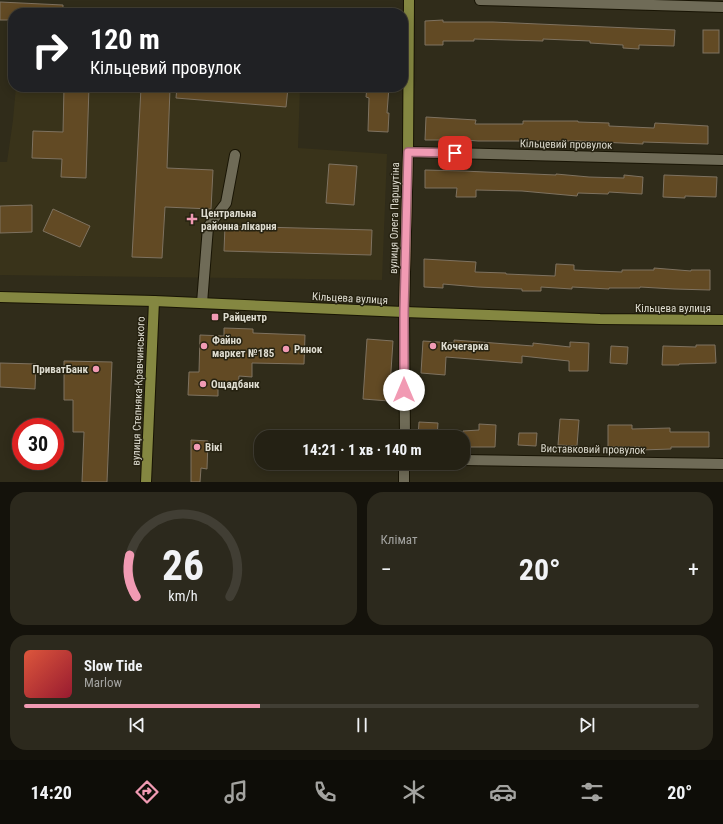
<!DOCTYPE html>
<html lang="uk">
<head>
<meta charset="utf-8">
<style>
  :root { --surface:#242114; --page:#2c291d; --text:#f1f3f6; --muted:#a3a3a0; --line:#413e34; --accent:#f19ab3 }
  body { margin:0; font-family:"Roboto Condensed",sans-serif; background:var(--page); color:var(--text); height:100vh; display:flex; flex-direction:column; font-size:15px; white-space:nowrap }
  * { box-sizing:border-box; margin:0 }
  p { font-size:13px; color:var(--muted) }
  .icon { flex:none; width:22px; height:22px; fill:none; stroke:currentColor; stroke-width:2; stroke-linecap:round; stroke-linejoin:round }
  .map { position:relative; height:482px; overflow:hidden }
  .side { display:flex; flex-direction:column; gap:10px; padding:10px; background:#14120b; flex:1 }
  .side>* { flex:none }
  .top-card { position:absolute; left:8px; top:8px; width:400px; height:84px; border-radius:16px; box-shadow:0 2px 10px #0003,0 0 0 1px var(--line); background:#202124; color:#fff; overflow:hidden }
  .speed { position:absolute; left:12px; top:418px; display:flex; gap:8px; font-size:20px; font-weight:700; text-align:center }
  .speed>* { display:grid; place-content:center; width:52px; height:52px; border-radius:50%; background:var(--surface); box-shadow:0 2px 10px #0003,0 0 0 1px var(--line); line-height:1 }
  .speed .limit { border:6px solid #d22; background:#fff; color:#111 }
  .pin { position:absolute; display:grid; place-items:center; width:34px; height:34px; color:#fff; margin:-17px; border-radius:8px; box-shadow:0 2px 6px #0006 }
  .me { position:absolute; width:44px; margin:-22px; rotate:0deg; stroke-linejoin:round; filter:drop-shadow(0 0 3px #0008) }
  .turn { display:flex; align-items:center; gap:14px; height:84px; padding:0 16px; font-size:18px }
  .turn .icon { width:52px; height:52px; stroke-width:2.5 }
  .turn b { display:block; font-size:28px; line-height:34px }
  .big { font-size:30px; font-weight:700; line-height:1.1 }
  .side .widget { flex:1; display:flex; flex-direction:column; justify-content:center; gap:6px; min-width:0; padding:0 14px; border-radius:16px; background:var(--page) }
  .side .dial { align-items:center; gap:0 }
  .dial svg { height:104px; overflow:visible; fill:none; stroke:var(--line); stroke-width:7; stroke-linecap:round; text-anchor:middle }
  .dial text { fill:var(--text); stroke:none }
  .song { display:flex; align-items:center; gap:12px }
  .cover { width:48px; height:48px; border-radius:6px; background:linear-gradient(135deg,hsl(10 70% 55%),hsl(350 70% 35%)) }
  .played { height:4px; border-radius:2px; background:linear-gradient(90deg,var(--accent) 35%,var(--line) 35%) }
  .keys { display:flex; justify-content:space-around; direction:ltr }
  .heat { display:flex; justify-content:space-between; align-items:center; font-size:22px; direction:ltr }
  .side .tiles { flex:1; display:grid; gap:10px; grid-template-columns:1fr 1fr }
  .widget:last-child { grid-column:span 2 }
  .trip { position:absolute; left:254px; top:430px; width:216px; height:40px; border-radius:16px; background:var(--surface); box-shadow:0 2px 10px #0003,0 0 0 1px var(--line); font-weight:700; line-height:40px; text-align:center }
  .tabs { display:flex; height:64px; justify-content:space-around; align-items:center; background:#0e0d08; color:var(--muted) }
  .tabs .icon { width:28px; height:28px }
  .tabs .on { color:var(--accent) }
  .tabs b { font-size:18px; color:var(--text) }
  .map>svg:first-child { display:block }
</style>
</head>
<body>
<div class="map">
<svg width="723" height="482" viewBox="0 0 723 482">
  <rect width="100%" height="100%" fill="#302c1a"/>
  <path fill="#39331a" d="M 16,87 L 300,87 L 298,148 L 387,154 L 382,280 L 0,275 L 0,162 L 7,162 L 13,120 Z"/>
  <g fill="#624a24" stroke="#7e7260">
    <path d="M 0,2 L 63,5 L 63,13 L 13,13 L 13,20 L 0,20 Z"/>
    <path d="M 443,20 L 443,22 L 493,22 L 675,30 L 674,46 L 639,45 L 639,49 L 623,48 L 623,45 L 590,43 L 590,41 L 543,39 L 543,41 L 474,39 L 474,41 L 443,41 L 443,45 L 425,45 L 425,21 Z"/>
    <rect x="703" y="30" width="16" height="23"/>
    <path d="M 64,87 L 89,87 L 86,178 L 61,177 L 62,159 L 32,158 L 33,131 L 63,132 Z"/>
    <path d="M 177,87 L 270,87 L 288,88 L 286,107 L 176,98 Z"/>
    <path d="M 367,87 L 389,87 L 387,113 L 389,113 L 388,132 L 368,131 L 369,98 L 366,97 Z"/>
    <path d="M 141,88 L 170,89 L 167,168 L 213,170 L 211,209 L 165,207 L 162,258 L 132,257 Z"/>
    <path d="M 426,117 L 476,120 L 475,124 L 523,124 L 523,121 L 578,121 L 578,122 L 609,123 L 609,126 L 654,128 L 655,123 L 708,126 L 708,144 L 643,142 L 643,144 L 579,141 L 478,141 L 442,138 L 442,140 L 425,140 Z"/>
    <path d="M 329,164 L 357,166 L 354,205 L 326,203 Z"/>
    <path d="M 425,170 L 462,171 L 556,175 L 556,174 L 589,177 L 624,178 L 624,175 L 643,177 L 642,194 L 609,192 L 608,194 L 578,193 L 577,196 L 522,191 L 476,190 L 476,197 L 456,197 L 457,188 L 425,188 Z"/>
    <path d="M 664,175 L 717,177 L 716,197 L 685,196 L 685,198 L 663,197 Z"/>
    <path d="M 32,205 L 32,232 L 0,233 L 0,206 Z"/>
    <path d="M 53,209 L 90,226 L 80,247 L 43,231 Z"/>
    <path d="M 225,226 L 372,230 L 371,255 L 224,251 Z"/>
    <path d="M 424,259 L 476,262 L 475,272 L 506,273 L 506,274 L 555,276 L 556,264 L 574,265 L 574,270 L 622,272 L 622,270 L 654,270 L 654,268 L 691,271 L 691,270 L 710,270 L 710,290 L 674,289 L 640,287 L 640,288 L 609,288 L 609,289 L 572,287 L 572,289 L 541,287 L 541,291 L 522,291 L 522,289 L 478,287 L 443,284 L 443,288 L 424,287 Z"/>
    <path d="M 224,328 L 253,329 L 253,333 L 305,335 L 304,364 L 252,363 L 252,377 L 239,376 L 238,389 L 218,388 L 218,396 L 188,395 L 189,372 L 199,372 L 200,335 L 224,336 Z"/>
    <path d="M 367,339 L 393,341 L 389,401 L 363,399 Z"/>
    <path d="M 454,340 L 533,346 L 533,343 L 570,347 L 570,342 L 589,343 L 588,371 L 569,371 L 569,361 L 522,356 L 522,363 L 446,357 L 445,375 L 421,373 L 423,341 L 454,343 Z"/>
    <path d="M 696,345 L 715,345 L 716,363 L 679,364 L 679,365 L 662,365 L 663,346 L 696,347 Z"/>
    <path d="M 611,346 L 628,347 L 627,364 L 610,363 Z"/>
    <path d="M 64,361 L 112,362 L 107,482 L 82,482 L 84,432 L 73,432 L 73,400 L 64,400 Z"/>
    <path d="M 0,363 L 36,364 L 35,389 L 0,387 Z"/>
    <path d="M 560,419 L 579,420 L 577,446 L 558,445 Z"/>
    <path d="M 419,422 L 438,423 L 437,437 L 418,437 Z"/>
    <path d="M 479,424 L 496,425 L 495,447 L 463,447 L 463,431 L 479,430 Z"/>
    <path d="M 608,425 L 632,425 L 632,429 L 670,428 L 670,432 L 709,432 L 709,447 L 671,447 L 671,449 L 641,450 L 641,447 L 608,447 Z"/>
    <path d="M 519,433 L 537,433 L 536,446 L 518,445 Z"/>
    <path d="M 191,440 L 208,441 L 207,469 L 201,468 L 200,482 L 191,482 Z"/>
  </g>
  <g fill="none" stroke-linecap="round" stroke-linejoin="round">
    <defs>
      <g id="street">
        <path d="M 480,0 L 723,7"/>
        <path d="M 408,152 L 723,160"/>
        <path d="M 202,303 L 208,227 L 226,203 L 235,155"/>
        <path d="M 404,312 L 405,437"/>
        <path d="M 463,460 L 723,464"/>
        <path d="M 404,482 L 404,463"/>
      </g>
      <g id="secondary">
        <path d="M 0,297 L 154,301 L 404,312 L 600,319 L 723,320"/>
        <path d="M 404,312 L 408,152 L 409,0"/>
        <path d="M 146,482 L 154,301"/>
      </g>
    </defs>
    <use href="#street" stroke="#181404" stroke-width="12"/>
    <use href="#secondary" stroke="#181404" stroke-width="12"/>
    <use href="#street" stroke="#6f6b57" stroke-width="10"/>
    <use href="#secondary" stroke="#848741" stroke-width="10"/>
  </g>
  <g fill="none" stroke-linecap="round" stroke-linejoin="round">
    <defs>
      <path id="route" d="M 404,390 L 404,312 L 408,152 L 455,153"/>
    </defs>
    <use href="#route" stroke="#9d6474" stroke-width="10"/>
    <use href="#route" stroke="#f19ab3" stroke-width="7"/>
  </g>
  <g fill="#f19ab3" stroke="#262211" stroke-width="1.5">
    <path d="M190 213h4v4h4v4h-4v4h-4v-4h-4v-4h4z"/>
    <rect x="211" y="313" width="8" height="8" rx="2"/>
    <circle cx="204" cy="346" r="4"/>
    <circle cx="433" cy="346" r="4"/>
    <circle cx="286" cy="349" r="4"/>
    <circle cx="96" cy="369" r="4"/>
    <circle cx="203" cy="384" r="4"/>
    <circle cx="197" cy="447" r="4"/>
  </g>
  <g text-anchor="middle" stroke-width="3" stroke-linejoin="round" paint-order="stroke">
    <g font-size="11" fill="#dedcd0" stroke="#262211">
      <text transform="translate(566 144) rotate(1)" y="4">Кільцевий провулок</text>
      <text transform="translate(394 218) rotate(-89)" y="4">вулиця Олега Паршутіна</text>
      <text transform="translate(350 298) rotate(3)" y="4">Кільцева вулиця</text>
      <text x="673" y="312">Кільцева вулиця</text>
      <text transform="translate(138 391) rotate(-88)" y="4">вулиця Степняка-Кравчинського</text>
      <text transform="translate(593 449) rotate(1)" y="4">Виставковий провулок</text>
    </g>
    <g font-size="11" font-weight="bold" fill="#dedcd0" stroke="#262211" text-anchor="start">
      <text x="201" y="217">Центральна<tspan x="201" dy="13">районна лікарня</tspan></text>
      <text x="223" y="321">Райцентр</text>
      <text x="212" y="344">Файно<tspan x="212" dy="13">маркет №185</tspan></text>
      <text x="441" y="350">Кочегарка</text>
      <text x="294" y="353">Ринок</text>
      <text x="88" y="373" text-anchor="end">ПриватБанк</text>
      <text x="211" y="388">Ощадбанк</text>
      <text x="205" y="451">Вікі</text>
    </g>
  </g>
</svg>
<div class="speed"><div class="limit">30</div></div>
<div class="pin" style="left:455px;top:153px;background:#d93025"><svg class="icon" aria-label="arrive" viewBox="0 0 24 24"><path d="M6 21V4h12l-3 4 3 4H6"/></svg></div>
<svg class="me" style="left:404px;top:390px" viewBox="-20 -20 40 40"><circle r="19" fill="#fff"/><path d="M0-13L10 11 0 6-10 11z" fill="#f19ab3"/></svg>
<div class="trip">14:21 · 1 хв · 140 m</div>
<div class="top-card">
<div class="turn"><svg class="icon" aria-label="right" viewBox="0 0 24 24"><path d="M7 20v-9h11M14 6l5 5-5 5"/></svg><div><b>120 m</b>Кільцевий провулок</div></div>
</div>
</div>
<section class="side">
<div class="tiles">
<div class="widget dial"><svg viewBox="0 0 100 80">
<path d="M14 69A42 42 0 1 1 86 69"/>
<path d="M14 69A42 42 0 0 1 9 37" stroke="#f19ab3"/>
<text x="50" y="56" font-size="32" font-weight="700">26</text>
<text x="50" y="72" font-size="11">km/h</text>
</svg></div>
<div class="widget"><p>Клімат</p>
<div class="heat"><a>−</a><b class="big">20°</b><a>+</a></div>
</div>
<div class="widget">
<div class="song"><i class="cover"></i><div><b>Slow Tide</b><p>Marlow</p></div></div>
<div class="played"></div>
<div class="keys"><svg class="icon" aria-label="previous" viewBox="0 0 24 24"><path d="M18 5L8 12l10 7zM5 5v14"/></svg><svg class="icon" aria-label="pause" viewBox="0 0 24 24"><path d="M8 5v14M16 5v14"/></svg><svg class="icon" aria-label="next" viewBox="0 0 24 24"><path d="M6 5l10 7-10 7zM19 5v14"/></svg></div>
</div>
</div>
</section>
<nav class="tabs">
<b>14:20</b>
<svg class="icon on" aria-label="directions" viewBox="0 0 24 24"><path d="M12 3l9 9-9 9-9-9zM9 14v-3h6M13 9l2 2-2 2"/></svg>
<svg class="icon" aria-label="music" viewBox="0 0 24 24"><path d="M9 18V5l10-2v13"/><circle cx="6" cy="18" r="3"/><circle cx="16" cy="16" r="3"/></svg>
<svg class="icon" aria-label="phone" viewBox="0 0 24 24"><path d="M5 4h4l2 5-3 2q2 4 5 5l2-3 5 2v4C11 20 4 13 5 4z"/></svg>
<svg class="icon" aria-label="climate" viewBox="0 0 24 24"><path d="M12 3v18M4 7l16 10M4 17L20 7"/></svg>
<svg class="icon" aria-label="car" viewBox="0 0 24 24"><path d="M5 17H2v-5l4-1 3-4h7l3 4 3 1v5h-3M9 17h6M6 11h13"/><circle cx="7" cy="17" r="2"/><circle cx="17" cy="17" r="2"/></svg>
<svg class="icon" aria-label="filters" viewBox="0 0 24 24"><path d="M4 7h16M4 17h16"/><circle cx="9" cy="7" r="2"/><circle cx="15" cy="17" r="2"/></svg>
<b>20°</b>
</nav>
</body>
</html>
